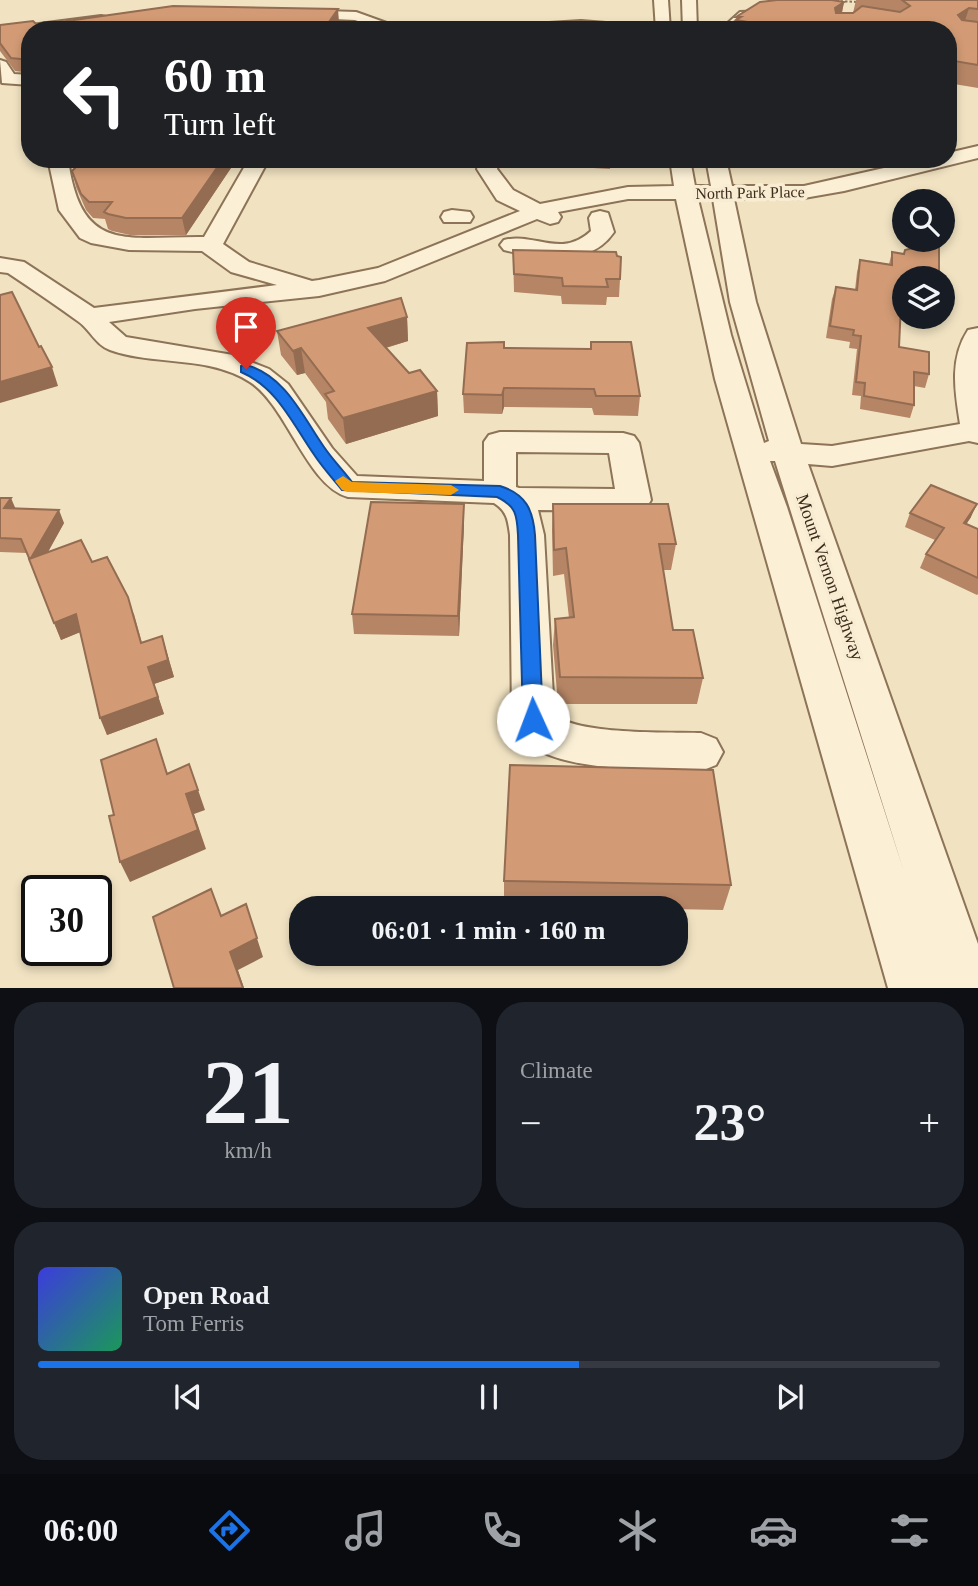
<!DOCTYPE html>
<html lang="en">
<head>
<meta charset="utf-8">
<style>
  :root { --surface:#171b24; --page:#20242c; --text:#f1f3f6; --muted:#9ea1a6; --line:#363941; --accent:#1a73e8 }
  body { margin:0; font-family:"Times New Roman",serif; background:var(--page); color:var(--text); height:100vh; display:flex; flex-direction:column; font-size:26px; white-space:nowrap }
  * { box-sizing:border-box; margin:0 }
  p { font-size:23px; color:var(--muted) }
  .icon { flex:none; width:38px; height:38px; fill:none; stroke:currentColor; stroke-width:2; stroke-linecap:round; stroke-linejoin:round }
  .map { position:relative; height:988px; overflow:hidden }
  .drawer { display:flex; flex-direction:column; gap:14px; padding:14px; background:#0d0f14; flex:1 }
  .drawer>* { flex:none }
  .banner { position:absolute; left:21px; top:21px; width:936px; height:147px; border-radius:28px; box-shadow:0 4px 10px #0003; background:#202124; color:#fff; overflow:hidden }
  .tools { position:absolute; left:892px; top:189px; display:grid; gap:14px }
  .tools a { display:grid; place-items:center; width:63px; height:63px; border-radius:50%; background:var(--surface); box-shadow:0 4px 10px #0003; font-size:35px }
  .speed { position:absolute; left:21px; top:875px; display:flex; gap:14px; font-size:35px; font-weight:700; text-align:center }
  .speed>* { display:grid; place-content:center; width:91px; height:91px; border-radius:50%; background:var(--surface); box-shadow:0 4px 10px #0003; line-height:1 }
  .speed .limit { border:4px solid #111; border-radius:10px; background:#fff; color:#111 }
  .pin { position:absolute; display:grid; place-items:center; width:60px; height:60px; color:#fff; margin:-72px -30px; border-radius:50% 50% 50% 0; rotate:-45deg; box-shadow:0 0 7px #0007 }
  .pin .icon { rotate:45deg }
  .me { position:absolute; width:77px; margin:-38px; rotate:358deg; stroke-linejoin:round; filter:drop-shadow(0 0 5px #0008) }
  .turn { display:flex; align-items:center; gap:24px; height:147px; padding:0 28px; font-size:32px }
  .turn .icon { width:91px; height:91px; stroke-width:2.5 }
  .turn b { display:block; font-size:49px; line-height:60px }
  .big { font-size:52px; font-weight:600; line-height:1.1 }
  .drawer .card { flex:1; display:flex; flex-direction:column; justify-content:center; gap:10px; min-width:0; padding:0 24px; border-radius:28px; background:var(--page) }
  .drawer .dial { align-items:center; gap:0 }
  .dial b { font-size:91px; line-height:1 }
  .song { display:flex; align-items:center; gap:21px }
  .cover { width:84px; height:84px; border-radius:10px; background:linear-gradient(135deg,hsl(240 70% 55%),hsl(150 70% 35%)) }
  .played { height:7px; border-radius:4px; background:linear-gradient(90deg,var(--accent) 60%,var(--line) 60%) }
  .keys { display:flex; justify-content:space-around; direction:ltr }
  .heat { display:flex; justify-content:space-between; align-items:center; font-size:38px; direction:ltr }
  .drawer .tiles { flex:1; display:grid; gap:14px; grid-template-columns:1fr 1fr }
  .card:last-child { grid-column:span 2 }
  .trip { position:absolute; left:289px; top:896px; width:399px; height:70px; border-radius:28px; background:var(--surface); box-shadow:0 4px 10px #0003; font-weight:600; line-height:70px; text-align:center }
  .tabs { display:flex; height:112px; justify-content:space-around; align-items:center; background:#090b0e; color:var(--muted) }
  .tabs .icon { width:49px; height:49px }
  .tabs .current { color:var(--accent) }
  .tabs b { font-size:32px; color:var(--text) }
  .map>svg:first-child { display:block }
</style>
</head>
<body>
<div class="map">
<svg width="978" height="988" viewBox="0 0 978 988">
  <rect width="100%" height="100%" fill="#f1e3c2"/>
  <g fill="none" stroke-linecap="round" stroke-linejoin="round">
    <defs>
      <g id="minor">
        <path d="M 654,0 L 668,0 L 670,30 L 656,30 Z"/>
        <path d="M 682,0 L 696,0 L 697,30 L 683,30 Z"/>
        <path d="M 295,10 L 356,12 L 406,30 L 383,30 L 355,20 L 290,17 L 290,11 Z"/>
        <path d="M 766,11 L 773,15 L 771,18 L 749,19 L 736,30 L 720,30 L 740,12 Z"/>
        <path d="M 101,16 L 106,17 L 108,20 L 106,23 L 60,30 L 30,30 L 30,34 L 0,37 L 0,29 Z"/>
        <path d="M 581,21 L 644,26 L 651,30 L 492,30 L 499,26 Z"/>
        <path d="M 0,60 L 6,62 L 14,74 L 30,75 L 30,85 L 2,83 Z"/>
        <path d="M 978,146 L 978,158 L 844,191 L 804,198 L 734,199 L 756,302 L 801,444 L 832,446 L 960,424 C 955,392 949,359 968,330 L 978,328 L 978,443 L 969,441 L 832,466 L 808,464 L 978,944 L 978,988 L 888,988 L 715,379 L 676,199 L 628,199 L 558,212 L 561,217 L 558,222 L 550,224 L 537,219 L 385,281 L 319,296 L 195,309 L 109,322 L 126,337 L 233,355 L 269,369 L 288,384 L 332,448 L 357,476 L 484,481 L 484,442 L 489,435 L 500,432 L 623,433 L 634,436 L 639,443 L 651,500 L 646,508 L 634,511 L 538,510 L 544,535 L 554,714 C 575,735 668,732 701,733 L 716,739 L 723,752 L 716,765 L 701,771 C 652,768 573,773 531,746 C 522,741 516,729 512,720 L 510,535 C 508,520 507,511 494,503 L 348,497 C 307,486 287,406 250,382 C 209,355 154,366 110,350 C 96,345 90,330 79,322 C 56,305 32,289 8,273 L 0,272 L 0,258 L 24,262 L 94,308 L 277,285 L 231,272 L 202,251 L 129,250 L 91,243 L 80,238 L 59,210 L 48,159 L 68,159 C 81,255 126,236 204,237 L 249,159 L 269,159 L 223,244 L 249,262 L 312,281 L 319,280 L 378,268 L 520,211 L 497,200 L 477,169 L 480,159 L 500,159 L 497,169 L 513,190 L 540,204 L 628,187 L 674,186 L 670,159 L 690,159 L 695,186 L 711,186 L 706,159 L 726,159 L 732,186 L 804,186 L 924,159 L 948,159 L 948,153 ZM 698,199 L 713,199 L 730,302 L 769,441 L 764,443 L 731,335 ZM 516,452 L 609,453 L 615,489 L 519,488 L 516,487 ZM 770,461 L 775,461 L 904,872 L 787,507 Z"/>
        <path d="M 452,210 L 470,212 L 473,217 L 470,222 L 444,222 L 441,217 L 444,212 Z"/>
        <path d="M 600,211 L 608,213 L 614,232 C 590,268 540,259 504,250 L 500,245 L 504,240 C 535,232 561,259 591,231 L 589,218 L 592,213 Z"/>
      </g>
    </defs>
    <use href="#minor" stroke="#8d7357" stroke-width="4"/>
    <path stroke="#8d7357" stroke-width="2" stroke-dasharray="2.5 2" stroke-linecap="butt" d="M 836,1 L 859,2"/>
    <use href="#minor" fill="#fbf0d6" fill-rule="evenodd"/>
  </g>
  <g fill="#b58565">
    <path d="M 856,0 L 978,0 L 978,88 L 948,83 L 948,30 L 734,30 L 736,17 L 844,2 L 842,13 L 853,13 Z"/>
    <path d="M 0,25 L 30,30 L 30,73 L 15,71 L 0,51 Z"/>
    <path d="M 70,159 L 237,159 L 186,235 L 130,235 L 112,231 L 108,229 L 105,219 L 93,218 L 86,210 L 76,187 L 72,171 L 77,166 L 72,166 Z"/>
    <path d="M 559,159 L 611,159 L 610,169 L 559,166 Z"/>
    <path d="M 939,241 L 938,278 L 905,278 L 905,317 L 913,317 L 912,319 L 900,317 L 899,347 L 929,374 L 925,388 L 914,386 L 914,405 L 910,418 L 860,409 L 861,396 L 852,395 L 857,349 L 849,348 L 850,342 L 826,338 L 832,299 L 836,287 L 855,290 L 857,272 L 860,260 L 889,264 L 892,252 L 904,254 L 905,250 Z"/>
    <path d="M 513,250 L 620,279 L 619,297 L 607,297 L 606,305 L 562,304 L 561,296 L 514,292 Z"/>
    <path d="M 407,317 L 408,341 L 386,348 L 409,373 L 437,391 L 438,416 L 346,444 L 328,419 L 326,402 L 305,373 L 297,375 L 281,355 L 277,331 Z"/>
    <path d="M 504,348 L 640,396 L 638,416 L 594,415 L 592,408 L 504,407 L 502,414 L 464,413 L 463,394 Z"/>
    <path d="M 0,498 L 15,508 L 64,523 L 48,551 L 92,562 L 134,614 L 142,643 L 162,636 L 174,677 L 154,684 L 164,714 L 107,735 L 80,632 L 61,640 L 27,553 L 0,552 Z"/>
    <path d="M 553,504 L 676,544 L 671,570 L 663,570 L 673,630 L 703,678 L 697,704 L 558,704 L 553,645 L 555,619 L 569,618 L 564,574 L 553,576 L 552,530 Z"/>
    <path d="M 910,513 L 971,517 L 966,524 L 978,529 L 978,594 L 977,595 L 920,568 L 926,554 L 935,540 L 905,527 Z"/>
    <path d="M 464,524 L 459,636 L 354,634 L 352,614 Z"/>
    <path d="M 504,881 L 731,885 L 723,910 L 504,906 Z"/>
  </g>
  <g fill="#936c52">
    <path d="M 844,2 L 840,21 L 835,8 Z"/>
    <path d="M 969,8 L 963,27 L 958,15 Z"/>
    <path d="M 338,9 L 339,22 L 334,30 L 329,22 Z"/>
    <path d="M 223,159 L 237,159 L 186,235 L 182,218 Z"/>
    <path d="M 407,317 L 408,341 L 371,352 L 368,328 Z"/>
    <path d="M 301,348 L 305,373 L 297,375 L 293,351 Z"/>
    <path d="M 52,367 L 58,386 L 0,403 L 0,382 Z"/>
    <path d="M 504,388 L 504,407 L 502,414 L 502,395 Z"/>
    <path d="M 437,391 L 438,416 L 346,444 L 343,418 Z"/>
    <path d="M 11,498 L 17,512 L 4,508 Z"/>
    <path d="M 464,504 L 464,524 L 459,636 L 458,616 Z"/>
    <path d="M 977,504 L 971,517 L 958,537 L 964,523 Z"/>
    <path d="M 59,510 L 64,523 L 36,574 L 30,560 Z"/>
    <path d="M 76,614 L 83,631 L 61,640 L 54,623 Z"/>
    <path d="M 162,636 L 174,677 L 154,684 L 164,714 L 107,735 L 100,718 L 148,667 Z"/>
    <path d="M 189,764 L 205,810 L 194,814 L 206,849 L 130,882 L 120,862 L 186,794 Z"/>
    <path d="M 246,904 L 263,957 L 238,970 L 244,988 L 243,988 L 230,952 Z"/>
  </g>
  <g fill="#d29b75" stroke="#936c52" stroke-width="2">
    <path d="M 777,0 L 832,0 L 844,2 L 835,8 L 836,13 L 853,13 L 862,6 L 900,12 L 910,6 L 902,0 L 978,0 L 978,9 L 969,8 L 958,15 L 962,20 L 978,22 L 978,65 L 948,60 L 948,30 L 794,30 L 736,20 L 741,17 L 736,17 L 760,2 Z"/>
    <path d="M 173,6 L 338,9 L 329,22 L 462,23 L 460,30 L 53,30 L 60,22 Z"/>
    <path d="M 33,21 L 42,30 L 30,30 L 30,60 L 11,58 L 0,43 L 0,25 Z"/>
    <path d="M 84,159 L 223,159 L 182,218 L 126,218 L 108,214 L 104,212 L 112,202 L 89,202 L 81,194 L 72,171 Z"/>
    <path d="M 939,241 L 939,278 L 917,274 L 917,278 L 905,278 L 905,304 L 901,304 L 899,347 L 929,352 L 929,374 L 914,372 L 914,405 L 864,396 L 865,383 L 856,382 L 861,336 L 853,335 L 854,330 L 830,326 L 836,287 L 857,290 L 860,260 L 892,265 L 892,252 L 904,254 L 905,250 Z"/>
    <path d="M 513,250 L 616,252 L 617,256 L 621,257 L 620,279 L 606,279 L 608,287 L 563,286 L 562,278 L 514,274 Z"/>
    <path d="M 12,292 L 39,347 L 41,346 L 52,367 L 0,382 L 0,295 Z"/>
    <path d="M 401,298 L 407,317 L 368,328 L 409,373 L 420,370 L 437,391 L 343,418 L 325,394 L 334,391 L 301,348 L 293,351 L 277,331 Z"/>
    <path d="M 504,342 L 504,348 L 591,349 L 591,342 L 631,342 L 640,396 L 596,396 L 594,389 L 504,388 L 502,395 L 463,394 L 467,343 Z"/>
    <path d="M 931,485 L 977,504 L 964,523 L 978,529 L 978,578 L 926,554 L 944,528 L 910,513 Z"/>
    <path d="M 0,498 L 11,498 L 4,508 L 59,510 L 31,558 L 29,558 L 21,539 L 0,538 Z"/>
    <path d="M 371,502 L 464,504 L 458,616 L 352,614 Z"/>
    <path d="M 553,504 L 668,504 L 676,544 L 659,544 L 673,630 L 693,630 L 703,678 L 560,677 L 555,619 L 574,617 L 566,548 L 554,550 Z"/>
    <path d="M 81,540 L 92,562 L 107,557 L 128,597 L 141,643 L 162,636 L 168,660 L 148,667 L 158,697 L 100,718 L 76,614 L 54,623 L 29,559 Z"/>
    <path d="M 156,739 L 167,774 L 189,764 L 198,790 L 186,794 L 198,830 L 120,862 L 109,816 L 114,815 L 101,760 Z"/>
    <path d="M 510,765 L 713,770 L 731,885 L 504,881 Z"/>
    <path d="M 211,889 L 221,916 L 246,904 L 257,938 L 230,952 L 243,988 L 174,988 L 153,917 Z"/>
  </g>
  <path fill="#1a73e8" stroke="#114b97" stroke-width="2" d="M 246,365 C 285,375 303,417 324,447 C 332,459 343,470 352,482 L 500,486 C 526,494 533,510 535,535 L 543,720 L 540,726 L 533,728 L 526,726 L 523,720 L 518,535 C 517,515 516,506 497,497 L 342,490 C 333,479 323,468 315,456 C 293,425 278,388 241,372 L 241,366 Z"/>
  <path fill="#f59e0b" d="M 343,476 L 352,482 L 451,485 L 459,490 L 451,495 L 348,492 L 342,490 L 335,481 Z"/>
  <g text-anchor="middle" stroke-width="7" stroke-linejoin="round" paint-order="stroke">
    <g font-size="16" fill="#3c2b1d" stroke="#f8edd2">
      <text transform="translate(750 192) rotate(-1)" y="6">North Park Place</text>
    </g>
    <g font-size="18" fill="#3c2b1d" stroke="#f8edd2">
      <text transform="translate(830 577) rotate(71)" y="6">Mount Vernon Highway</text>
    </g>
  </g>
</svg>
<div class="tools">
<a><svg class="icon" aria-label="search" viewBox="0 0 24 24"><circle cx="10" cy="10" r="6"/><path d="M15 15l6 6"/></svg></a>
<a><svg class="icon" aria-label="layers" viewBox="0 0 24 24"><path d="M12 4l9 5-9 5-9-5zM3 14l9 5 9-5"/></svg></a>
</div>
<div class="speed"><div class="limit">30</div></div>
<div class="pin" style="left:246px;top:369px;background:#d93025"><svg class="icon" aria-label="arrive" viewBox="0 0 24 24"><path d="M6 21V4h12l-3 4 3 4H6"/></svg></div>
<svg class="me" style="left:533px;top:720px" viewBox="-20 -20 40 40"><circle r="19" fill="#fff"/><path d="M0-13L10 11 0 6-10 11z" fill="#1a73e8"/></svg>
<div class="trip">06:01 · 1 min · 160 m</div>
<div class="banner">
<div class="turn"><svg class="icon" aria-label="left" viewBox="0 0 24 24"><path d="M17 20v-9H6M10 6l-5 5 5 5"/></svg><div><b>60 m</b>Turn left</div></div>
</div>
</div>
<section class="drawer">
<div class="tiles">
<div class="card dial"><b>21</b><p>km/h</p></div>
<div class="card"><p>Climate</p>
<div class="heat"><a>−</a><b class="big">23°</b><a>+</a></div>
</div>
<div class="card">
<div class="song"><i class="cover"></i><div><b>Open Road</b><p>Tom Ferris</p></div></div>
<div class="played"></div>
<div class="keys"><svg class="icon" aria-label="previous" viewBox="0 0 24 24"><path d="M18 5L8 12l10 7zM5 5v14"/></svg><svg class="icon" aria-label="pause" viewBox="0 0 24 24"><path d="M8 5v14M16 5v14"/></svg><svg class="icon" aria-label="next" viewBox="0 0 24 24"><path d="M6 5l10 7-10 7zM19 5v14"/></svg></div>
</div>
</div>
</section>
<nav class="tabs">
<b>06:00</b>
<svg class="icon current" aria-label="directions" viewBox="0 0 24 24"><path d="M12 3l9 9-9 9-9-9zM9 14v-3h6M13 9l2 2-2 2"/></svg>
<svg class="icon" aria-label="music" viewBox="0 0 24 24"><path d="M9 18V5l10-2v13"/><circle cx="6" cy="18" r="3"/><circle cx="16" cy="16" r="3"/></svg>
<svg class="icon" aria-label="phone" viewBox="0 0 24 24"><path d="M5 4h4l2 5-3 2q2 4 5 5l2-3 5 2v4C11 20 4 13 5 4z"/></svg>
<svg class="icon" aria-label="climate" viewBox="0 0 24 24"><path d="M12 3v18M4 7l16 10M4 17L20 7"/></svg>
<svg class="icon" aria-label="car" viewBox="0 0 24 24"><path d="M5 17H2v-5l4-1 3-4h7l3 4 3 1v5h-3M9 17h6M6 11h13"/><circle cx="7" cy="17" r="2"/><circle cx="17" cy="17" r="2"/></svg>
<svg class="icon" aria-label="filters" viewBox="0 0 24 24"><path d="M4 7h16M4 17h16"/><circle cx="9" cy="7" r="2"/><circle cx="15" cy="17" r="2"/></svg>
</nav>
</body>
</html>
